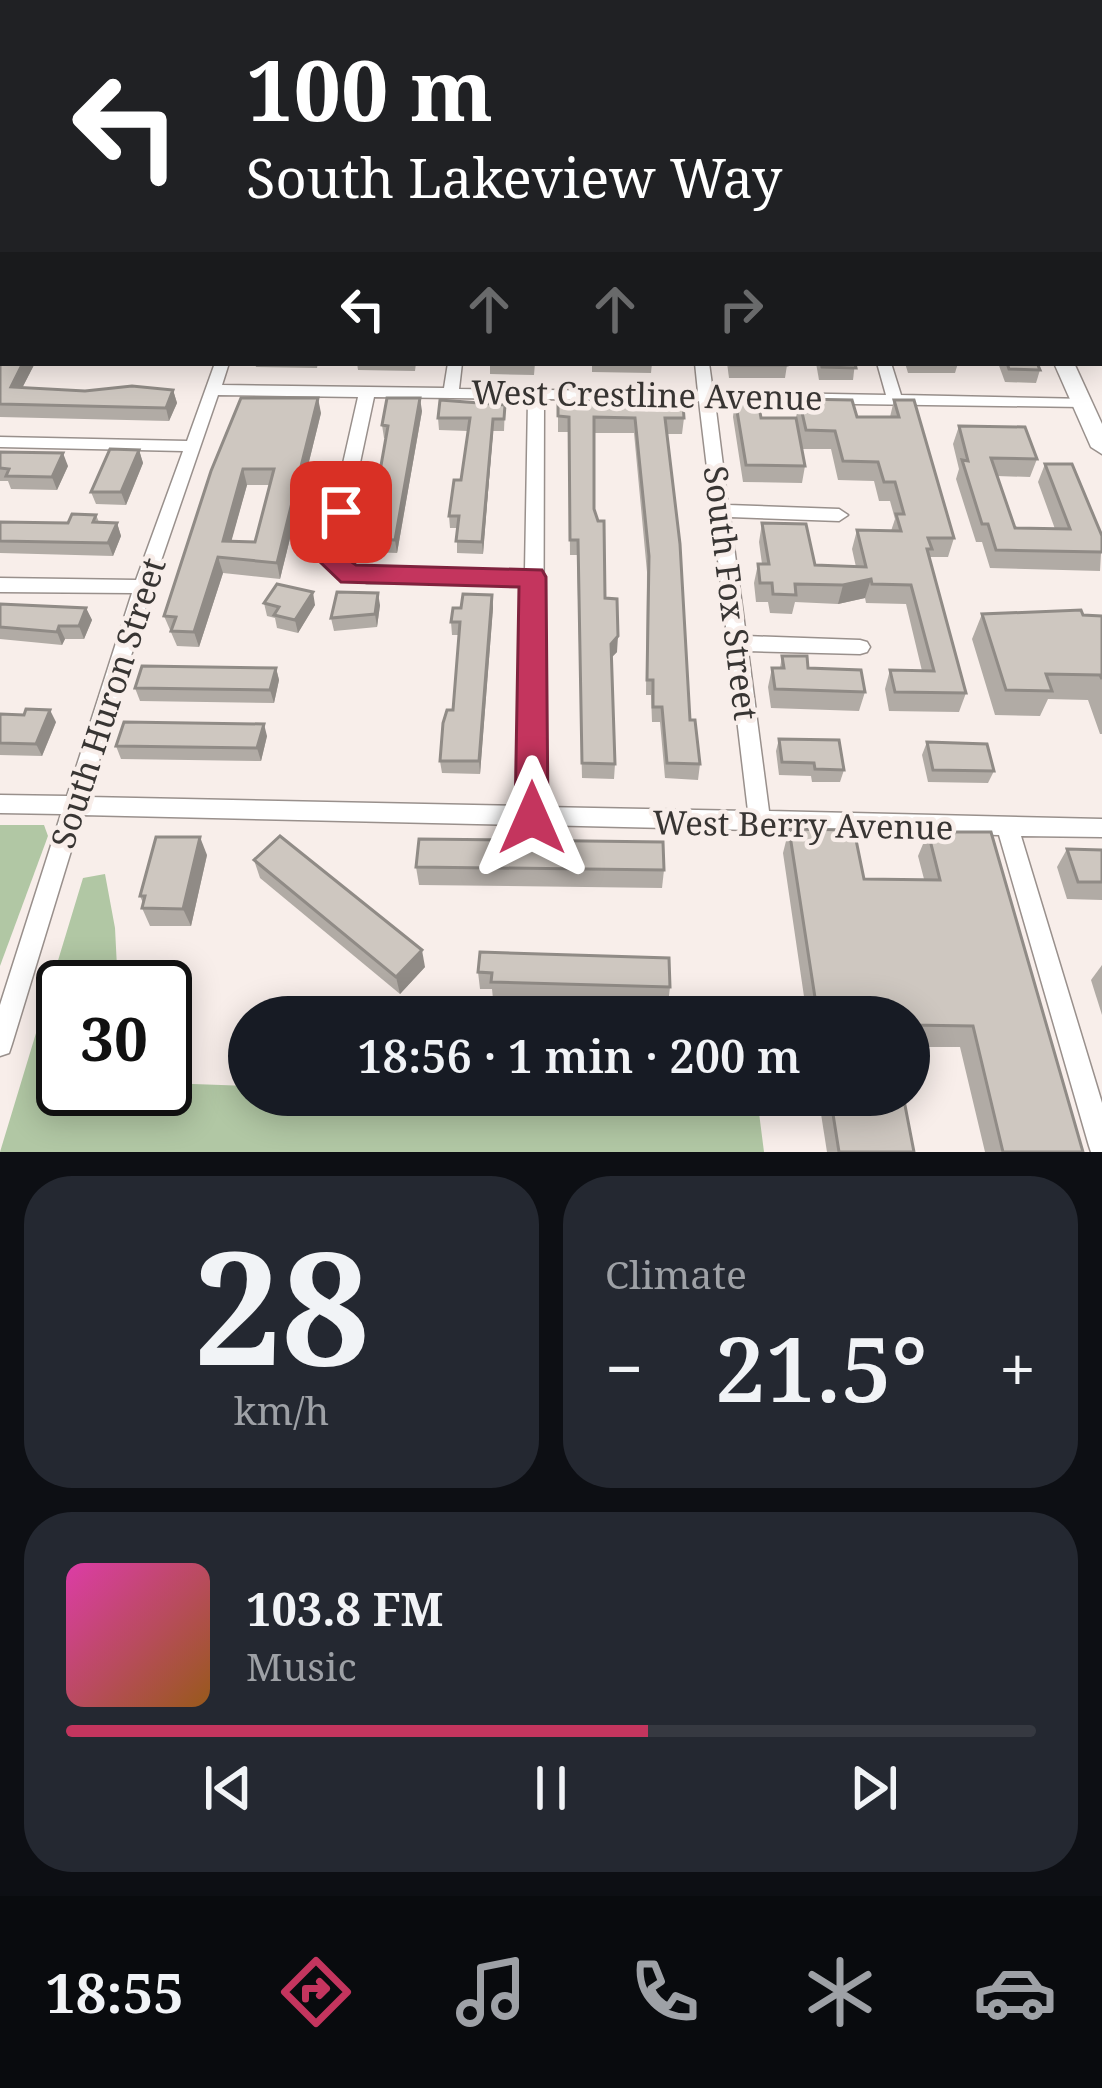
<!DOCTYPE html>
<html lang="en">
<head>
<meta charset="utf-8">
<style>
  :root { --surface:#171b24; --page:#242831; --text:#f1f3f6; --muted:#9ea1a6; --line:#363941; --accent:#c4355e }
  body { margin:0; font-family:"Noto Serif",serif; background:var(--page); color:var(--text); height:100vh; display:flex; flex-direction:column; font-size:45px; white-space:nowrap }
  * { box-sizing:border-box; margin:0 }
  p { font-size:39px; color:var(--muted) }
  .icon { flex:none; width:66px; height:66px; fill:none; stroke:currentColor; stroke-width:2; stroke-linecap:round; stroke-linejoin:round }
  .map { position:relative; height:1152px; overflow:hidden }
  .panel { display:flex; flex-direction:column; gap:24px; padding:24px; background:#0d0f14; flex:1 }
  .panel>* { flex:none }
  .banner { position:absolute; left:0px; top:0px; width:1104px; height:366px; box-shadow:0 6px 30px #0003; background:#202124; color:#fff; overflow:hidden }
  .speed { position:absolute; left:36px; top:960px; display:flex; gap:24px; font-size:60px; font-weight:700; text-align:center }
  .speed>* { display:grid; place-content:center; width:156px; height:156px; border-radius:50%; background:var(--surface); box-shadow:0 6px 30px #0003; line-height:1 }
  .speed .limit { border:6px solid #111; border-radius:18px; background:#fff; color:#111 }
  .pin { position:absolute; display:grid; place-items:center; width:102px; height:102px; color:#fff; margin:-51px; border-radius:24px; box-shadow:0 6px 18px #0006 }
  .me { position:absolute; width:132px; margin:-66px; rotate:0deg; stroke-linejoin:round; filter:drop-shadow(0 0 9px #0008) }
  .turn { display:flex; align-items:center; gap:42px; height:252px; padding:0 48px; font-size:54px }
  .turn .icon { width:156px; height:156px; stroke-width:2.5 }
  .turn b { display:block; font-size:84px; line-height:102px }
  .lanes { display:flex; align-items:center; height:114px; padding:0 48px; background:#0003; justify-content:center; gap:60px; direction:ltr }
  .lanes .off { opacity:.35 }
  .big { font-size:90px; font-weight:600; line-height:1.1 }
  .panel .card { flex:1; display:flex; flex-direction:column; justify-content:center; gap:18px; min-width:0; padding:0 42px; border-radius:48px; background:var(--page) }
  .panel .dial { align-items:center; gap:0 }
  .dial b { font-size:156px; line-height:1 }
  .song { display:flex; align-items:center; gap:36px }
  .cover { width:144px; height:144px; border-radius:18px; background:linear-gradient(135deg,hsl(320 70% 55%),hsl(30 70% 35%)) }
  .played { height:12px; border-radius:6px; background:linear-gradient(90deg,var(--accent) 60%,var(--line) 60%) }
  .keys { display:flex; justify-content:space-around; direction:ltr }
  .heat { display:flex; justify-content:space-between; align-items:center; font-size:66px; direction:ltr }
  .panel .tiles { flex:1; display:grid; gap:24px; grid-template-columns:1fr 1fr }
  .card:last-child { grid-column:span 2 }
  .trip { position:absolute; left:228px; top:996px; width:702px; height:120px; border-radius:60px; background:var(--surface); box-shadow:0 6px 30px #0003; font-weight:600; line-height:120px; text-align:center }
  .menu { display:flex; height:192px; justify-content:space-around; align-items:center; background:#090b0e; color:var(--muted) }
  .menu .icon { width:84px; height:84px }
  .menu .current { color:var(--accent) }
  .menu b { font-size:54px; color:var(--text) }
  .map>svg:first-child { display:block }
</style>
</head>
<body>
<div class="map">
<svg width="1102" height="1152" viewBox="0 0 1102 1152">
  <rect width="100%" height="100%" fill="#f8eeea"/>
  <g fill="#b1c7a4">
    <path d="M 0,0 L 510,0 L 515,3 L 3,3 L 0,52 Z"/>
    <path d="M 0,825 L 44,825 L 48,836 L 0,966 Z"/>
    <path d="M 105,874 L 115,928 L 118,987 L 63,987 L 63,1089 L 165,1089 L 165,1083 L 249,1086 L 249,1095 L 493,1095 L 758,1105 L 764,1152 L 0,1152 L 83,878 Z"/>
  </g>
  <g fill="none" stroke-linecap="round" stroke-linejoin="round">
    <g stroke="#83aac9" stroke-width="3">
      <path d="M 194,0 L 199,3"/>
      <path d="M 748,0 L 765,3"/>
    </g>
    <defs>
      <g id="minor">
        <path d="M 3,226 L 3,237 L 0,238 L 0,227 Z"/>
        <rect x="1101" y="227" width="1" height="8"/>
        <rect x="0" y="325" width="3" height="8"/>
        <path d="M 215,363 L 229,363 L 222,385 L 444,388 L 448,363 L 462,363 L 459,389 L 698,392 L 695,363 L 709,363 L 713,392 L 886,395 L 877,363 L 891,363 L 901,395 L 1087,399 L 1090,402 L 1082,407 L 715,402 L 728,505 L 839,509 L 848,515 L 839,521 L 730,517 L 746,636 L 860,640 L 867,642 L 870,647 L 867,652 L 860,654 L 748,651 L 769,811 L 1102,819 L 1102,837 L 1021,836 L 1102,1103 L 1102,1152 L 1091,1152 L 1089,1146 L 999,835 L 768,830 L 760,833 L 752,830 L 538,825 L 532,827 L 525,825 L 82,815 L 12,1044 L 9,1053 L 0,1056 L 0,1005 L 61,814 L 0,813 L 0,795 L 67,796 L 132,593 L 0,592 L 0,578 L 136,580 L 183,451 L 0,447 L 0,437 L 187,441 ZM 218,395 L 358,397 L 323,552 L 333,574 L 367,583 L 525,583 L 521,806 L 88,797 L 152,587 ZM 374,397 L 528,399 L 525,571 L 367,571 L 346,565 L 341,552 ZM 544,399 L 699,401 L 748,811 L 543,807 Z"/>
      </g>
      <g id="tertiary">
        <rect x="1101" y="87" width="1" height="8"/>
        <path d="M 1054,363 L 1074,363 L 1102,424 L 1102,454 L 1091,447 Z"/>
      </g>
    </defs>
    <use href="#minor" stroke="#99908c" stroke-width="3"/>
    <use href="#tertiary" stroke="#99908c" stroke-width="3"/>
    <use href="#minor" fill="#fff" fill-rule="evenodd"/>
    <use href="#tertiary" fill="#fff" fill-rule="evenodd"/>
  </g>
  <g fill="#b1aba5" fill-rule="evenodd">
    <path d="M 862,0 L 963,0 L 963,3 L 863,3 Z"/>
    <path d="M 0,335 L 3,363 L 35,363 L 22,388 L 85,391 L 173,390 L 177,403 L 169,421 L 0,417 Z"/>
    <path d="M 71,363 L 116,363 L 115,365 Z"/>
    <path d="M 255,363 L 318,363 L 317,368 L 256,367 Z"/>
    <path d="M 357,363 L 416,363 L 415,371 L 358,370 Z"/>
    <path d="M 486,363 L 535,363 L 534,375 L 490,374 L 490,364 Z"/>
    <path d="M 592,363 L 652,363 L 651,373 L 592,372 Z"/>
    <path d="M 727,363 L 787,363 L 787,365 L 785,378 L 729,378 Z"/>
    <path d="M 816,363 L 855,363 L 853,380 L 819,380 Z"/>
    <path d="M 905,363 L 958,363 L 955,373 L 908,373 Z"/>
    <path d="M 998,363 L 1037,363 L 1040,370 L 1036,383 L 1005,382 Z"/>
    <path d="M 735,399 L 761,418 L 796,418 L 799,399 L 857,417 L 890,417 L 894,400 L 954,538 L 948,557 L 929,557 L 966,693 L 959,712 L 889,711 L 885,689 L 890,670 L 922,671 L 906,604 L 866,603 L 865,598 L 838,604 L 795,602 L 792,614 L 770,613 L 768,602 L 756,602 L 754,583 L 758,564 L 762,564 L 759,542 L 762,523 L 815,565 L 856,567 L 852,549 L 857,530 L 891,531 L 895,519 L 890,501 L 879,501 L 874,481 L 838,480 L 831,449 L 802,449 L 805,466 L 802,483 L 743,482 L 733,417 Z"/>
    <path d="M 558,402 L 684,418 L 682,434 L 667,434 L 690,720 L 700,764 L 698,780 L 665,778 L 660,722 L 652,722 L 651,695 L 646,695 L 647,572 L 634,433 L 594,433 L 594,509 L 605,598 L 617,652 L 611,658 L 615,764 L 614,779 L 582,778 L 577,555 L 570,555 L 569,432 L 558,432 Z"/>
    <path d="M 505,405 L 504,431 L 493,431 L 483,554 L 457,553 L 457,528 L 450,528 L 449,516 L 461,480 L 468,431 L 439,430 L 438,418 Z"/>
    <path d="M 422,411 L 397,553 L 370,552 L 368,539 L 386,438 L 384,438 L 382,425 Z"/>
    <path d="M 321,413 L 280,579 L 223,573 L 199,647 L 177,646 L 164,616 L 211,471 ZM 247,485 L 269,485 L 255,542 L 231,541 Z"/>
    <path d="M 959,426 L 1037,459 L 1030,477 L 997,476 L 1015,528 L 1055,529 L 1038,482 L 1045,464 L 1102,536 L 1100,571 L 990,568 L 982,542 L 976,542 L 956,479 L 959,469 L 953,444 Z"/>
    <path d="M 139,450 L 143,463 L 126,505 L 96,504 L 91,492 Z"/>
    <path d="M 0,452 L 68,466 L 57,490 L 11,489 L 8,481 L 0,481 Z"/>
    <path d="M 96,515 L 99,522 L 117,523 L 121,536 L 113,556 L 0,553 L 0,522 L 68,523 Z"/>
    <path d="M 492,595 L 493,608 L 480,774 L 442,773 L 440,761 L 453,710 L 459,635 L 452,635 L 451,622 L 461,608 Z"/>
    <path d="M 264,603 L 315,605 L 298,633 L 277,628 L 275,618 L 267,616 Z"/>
    <path d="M 0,604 L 86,608 L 92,620 L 84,639 L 65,639 L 62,645 L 0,639 Z"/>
    <path d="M 380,605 L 377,627 L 334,631 L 331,618 Z"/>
    <path d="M 982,614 L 1102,616 L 1102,734 L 1100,734 L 1088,700 L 1048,699 L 1040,716 L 995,715 L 972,639 Z"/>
    <path d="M 782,656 L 865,692 L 859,711 L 771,708 L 768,687 L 772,668 L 780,668 Z"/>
    <path d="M 276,668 L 279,680 L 274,703 L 140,701 L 135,688 Z"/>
    <path d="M 0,714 L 56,722 L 42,756 L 0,755 Z"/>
    <path d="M 267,736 L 261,761 L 121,759 L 116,746 Z"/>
    <path d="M 779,739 L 844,770 L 840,782 L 812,782 L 811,776 L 779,775 L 776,751 Z"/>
    <path d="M 927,742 L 994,771 L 988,783 L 928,782 L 922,755 Z"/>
    <path d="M 789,829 L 864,879 L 924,879 L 918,856 L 928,832 L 1083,1152 L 985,1152 L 960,1047 L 909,1047 L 909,1017 L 807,1017 L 783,853 Z"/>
    <path d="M 1067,849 L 1102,850 L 1102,900 L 1067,899 L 1057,867 Z"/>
    <path d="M 207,855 L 191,926 L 150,926 L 142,908 L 143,903 L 140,896 Z"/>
    <path d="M 254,860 L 425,967 L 400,994 L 260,878 Z"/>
    <path d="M 416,867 L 664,870 L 662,888 L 419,885 Z"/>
    <path d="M 1102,965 L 1102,1015 L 1091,980 Z"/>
    <path d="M 478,972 L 670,987 L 668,1004 L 493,999 L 492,989 L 480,989 Z"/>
    <path d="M 818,1095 L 903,1095 L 914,1152 L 827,1152 Z"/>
  </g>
  <g fill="#908b86">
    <path d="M 3,163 L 3,182 L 0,187 L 0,167 Z"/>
    <path d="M 23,363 L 35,363 L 16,400 L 11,387 Z"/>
    <path d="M 173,390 L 177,403 L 169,421 L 166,408 Z"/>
    <path d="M 318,398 L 321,413 L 280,579 L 277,563 Z"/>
    <path d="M 420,398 L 422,411 L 397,553 L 395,540 Z"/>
    <path d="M 493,419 L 493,431 L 483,554 L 482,542 Z"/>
    <path d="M 139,450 L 143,463 L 126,505 L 121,492 Z"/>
    <path d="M 63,453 L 68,466 L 57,490 L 52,477 Z"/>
    <path d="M 243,469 L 247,485 L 227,557 L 223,541 Z"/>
    <path d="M 117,523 L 121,536 L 113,556 L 108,543 Z"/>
    <path d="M 218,557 L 223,573 L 199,647 L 194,632 Z"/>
    <path d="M 871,579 L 865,598 L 838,604 L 843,585 Z"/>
    <path d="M 313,592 L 315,605 L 298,633 L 295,620 Z"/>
    <path d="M 378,593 L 380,605 L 377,627 L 375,614 Z"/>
    <path d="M 492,595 L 493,608 L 480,774 L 479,761 Z"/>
    <path d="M 86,608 L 92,620 L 84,639 L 79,626 Z"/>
    <path d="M 59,626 L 65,639 L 62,645 L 57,632 Z"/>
    <path d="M 618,636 L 617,652 L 610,659 L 611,644 Z"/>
    <path d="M 276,668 L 279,680 L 274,703 L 270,690 Z"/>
    <path d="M 50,710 L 56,722 L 42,756 L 36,744 Z"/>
    <path d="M 264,724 L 267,736 L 261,761 L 257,748 Z"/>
    <path d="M 200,837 L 207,855 L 191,926 L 183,909 Z"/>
    <path d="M 422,950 L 425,967 L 400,994 L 396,977 Z"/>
  </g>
  <g fill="#cec7c0" stroke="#908b86" stroke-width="3" fill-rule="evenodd">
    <rect x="930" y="0" width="33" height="3"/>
    <path d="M 988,0 L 1026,0 L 1028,3 L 1043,3 L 990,3 Z"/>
    <path d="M 1064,0 L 1102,0 L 1102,49 L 1101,3 L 1066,3 Z"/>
    <path d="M 3,43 L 3,131 L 0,131 L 0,47 Z"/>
    <path d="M 0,335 L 3,335 L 3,363 L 23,363 L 11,387 L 85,391 L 132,386 L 173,390 L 166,408 L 0,404 Z"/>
    <rect x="731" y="363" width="56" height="2"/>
    <path d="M 821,363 L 855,363 L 856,368 L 822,367 Z"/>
    <path d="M 1007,363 L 1037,363 L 1040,370 L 1009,369 Z"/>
    <path d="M 241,398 L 318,398 L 277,563 L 218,557 L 194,632 L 171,631 L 176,617 L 164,616 L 211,471 ZM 243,469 L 274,469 L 255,542 L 223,541 Z"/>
    <path d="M 387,398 L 420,398 L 395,540 L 368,539 L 388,426 L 382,425 Z"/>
    <path d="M 735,399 L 758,400 L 761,418 L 796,418 L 805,466 L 746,465 Z"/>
    <path d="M 799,399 L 852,400 L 857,417 L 899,417 L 894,400 L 914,400 L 954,538 L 928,538 L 932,549 L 927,549 L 966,693 L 895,692 L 890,670 L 934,671 L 911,585 L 872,584 L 871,579 L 843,585 L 795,584 L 796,595 L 773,594 L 772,583 L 760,583 L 758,564 L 769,564 L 762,523 L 806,524 L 815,565 L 866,567 L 857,530 L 901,531 L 896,514 L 904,514 L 895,482 L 884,482 L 878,462 L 843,461 L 835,431 L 806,430 Z"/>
    <path d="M 440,400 L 505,405 L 504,419 L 493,419 L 482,542 L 456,541 L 459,516 L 449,516 L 454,480 L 461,480 L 470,418 L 438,418 Z"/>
    <path d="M 558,402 L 683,404 L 684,418 L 665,418 L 680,544 L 690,720 L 695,720 L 700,764 L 667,763 L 662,707 L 653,707 L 653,680 L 647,680 L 649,556 L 635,418 L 594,417 L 594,509 L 598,521 L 604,521 L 605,598 L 617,599 L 618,636 L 611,644 L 615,764 L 582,763 L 578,540 L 570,540 L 569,417 L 558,416 Z"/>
    <path d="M 959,426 L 1025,427 L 1037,459 L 991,458 L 1015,528 L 1070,529 L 1045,464 L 1072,464 L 1102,536 L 1102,552 L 996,550 L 988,524 L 982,524 L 962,460 L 968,461 Z"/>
    <path d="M 110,449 L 139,450 L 121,492 L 91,492 Z"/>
    <path d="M 0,452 L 63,453 L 52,477 L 6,476 L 9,469 L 0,468 Z"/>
    <path d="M 72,514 L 96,515 L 93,522 L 117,523 L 108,543 L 0,541 L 0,522 L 68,523 Z"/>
    <path d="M 277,584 L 313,592 L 295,620 L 274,615 L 279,607 L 264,603 Z"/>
    <path d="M 337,592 L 378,593 L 375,614 L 331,618 Z"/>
    <path d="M 463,594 L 492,595 L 479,761 L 440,761 L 443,723 L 447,710 L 453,710 L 460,622 L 451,622 L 453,608 L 461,608 Z"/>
    <path d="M 0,604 L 86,608 L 79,626 L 59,626 L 57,632 L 0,627 Z"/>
    <path d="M 1081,610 L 1083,615 L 1102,616 L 1102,679 L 1100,675 L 1046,674 L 1052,691 L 1006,690 L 982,614 Z"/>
    <path d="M 782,656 L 807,656 L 808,668 L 861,670 L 865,692 L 775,689 L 772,668 L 784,668 Z"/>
    <path d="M 142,666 L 276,668 L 270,690 L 135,688 Z"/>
    <path d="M 26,709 L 50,710 L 36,744 L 0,743 L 0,714 L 24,715 Z"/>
    <path d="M 124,722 L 264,724 L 257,748 L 116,746 Z"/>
    <path d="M 779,739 L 839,740 L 844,770 L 815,769 L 814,763 L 782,762 Z"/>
    <path d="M 927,742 L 987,744 L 994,771 L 933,770 Z"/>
    <path d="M 789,829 L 854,830 L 864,879 L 940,880 L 928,832 L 991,832 L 1083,1152 L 1003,1152 L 973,1026 L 909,1025 L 909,1017 L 818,1017 Z"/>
    <path d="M 280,836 L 422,950 L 396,977 L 254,860 Z"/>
    <path d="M 156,837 L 200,837 L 183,909 L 142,908 L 145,896 L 140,896 Z"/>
    <path d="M 419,839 L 663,842 L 664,870 L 416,867 Z"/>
    <path d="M 1067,849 L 1102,850 L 1102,882 L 1078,882 Z"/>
    <path d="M 480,952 L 669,958 L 670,987 L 491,982 L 492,973 L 478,972 Z"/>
    <path d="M 830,1095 L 903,1095 L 914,1152 L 839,1152 Z"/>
  </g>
  <path fill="#c4355e" stroke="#7f223d" stroke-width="3" d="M 341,504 L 354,512 L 346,558 L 356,565 L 542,570 L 546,577 L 548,818 L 543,828 L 532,832 L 520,828 L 515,818 L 519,587 L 341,582 L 319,561 L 328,512 Z"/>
  <g text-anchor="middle" stroke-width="9" stroke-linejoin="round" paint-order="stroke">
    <g font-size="33" fill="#383533" stroke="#f8eeea">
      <text transform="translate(647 395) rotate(1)" y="12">West Crestline Avenue</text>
      <text transform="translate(731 593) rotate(83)" y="12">South Fox Street</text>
      <text transform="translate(108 703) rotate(-72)" y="12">South Huron Street</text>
      <text transform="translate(803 825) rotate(1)" y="12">West Berry Avenue</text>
    </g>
  </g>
</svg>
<div class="speed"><div class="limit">30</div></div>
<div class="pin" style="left:341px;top:512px;background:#d93025"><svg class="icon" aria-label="arrive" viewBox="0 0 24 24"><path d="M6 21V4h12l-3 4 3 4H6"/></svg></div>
<svg class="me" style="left:532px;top:818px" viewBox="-20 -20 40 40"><path d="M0-17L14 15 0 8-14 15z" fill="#c4355e" stroke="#fff" stroke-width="4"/></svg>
<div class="trip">18:56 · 1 min · 200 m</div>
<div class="banner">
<div class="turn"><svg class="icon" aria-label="left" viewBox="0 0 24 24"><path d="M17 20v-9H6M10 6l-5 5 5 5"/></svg><div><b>100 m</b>South Lakeview Way</div></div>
<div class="lanes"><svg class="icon" aria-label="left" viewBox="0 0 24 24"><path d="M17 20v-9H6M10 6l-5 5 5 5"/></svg><svg class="icon off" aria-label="ahead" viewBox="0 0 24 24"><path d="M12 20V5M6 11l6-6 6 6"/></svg><svg class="icon off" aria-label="ahead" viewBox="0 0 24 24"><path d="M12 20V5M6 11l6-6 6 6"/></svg><svg class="icon off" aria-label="right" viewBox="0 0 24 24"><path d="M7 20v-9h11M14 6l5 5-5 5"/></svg></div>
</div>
</div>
<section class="panel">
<div class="tiles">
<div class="card dial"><b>28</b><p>km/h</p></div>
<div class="card"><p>Climate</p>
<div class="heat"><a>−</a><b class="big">21.5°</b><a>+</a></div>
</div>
<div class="card">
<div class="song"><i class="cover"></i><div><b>103.8 FM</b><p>Music</p></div></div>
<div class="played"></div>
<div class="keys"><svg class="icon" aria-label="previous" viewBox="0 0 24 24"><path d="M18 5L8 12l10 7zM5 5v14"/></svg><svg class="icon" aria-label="pause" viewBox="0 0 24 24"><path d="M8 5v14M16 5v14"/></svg><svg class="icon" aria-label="next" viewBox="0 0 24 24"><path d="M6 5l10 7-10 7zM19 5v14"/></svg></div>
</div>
</div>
</section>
<nav class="menu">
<b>18:55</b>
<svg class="icon current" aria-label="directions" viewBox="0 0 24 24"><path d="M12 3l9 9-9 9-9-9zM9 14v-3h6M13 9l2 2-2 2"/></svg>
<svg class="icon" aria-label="music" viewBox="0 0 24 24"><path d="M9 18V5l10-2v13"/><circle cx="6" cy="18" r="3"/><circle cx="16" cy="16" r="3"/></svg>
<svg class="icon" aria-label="phone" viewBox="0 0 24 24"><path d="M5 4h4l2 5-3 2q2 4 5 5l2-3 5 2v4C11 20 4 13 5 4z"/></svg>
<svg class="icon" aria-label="climate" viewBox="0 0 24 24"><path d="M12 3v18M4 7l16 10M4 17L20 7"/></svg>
<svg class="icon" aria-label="car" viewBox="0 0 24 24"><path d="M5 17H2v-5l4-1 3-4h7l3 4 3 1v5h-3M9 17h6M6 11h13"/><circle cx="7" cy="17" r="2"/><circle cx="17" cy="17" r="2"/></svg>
</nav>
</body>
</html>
